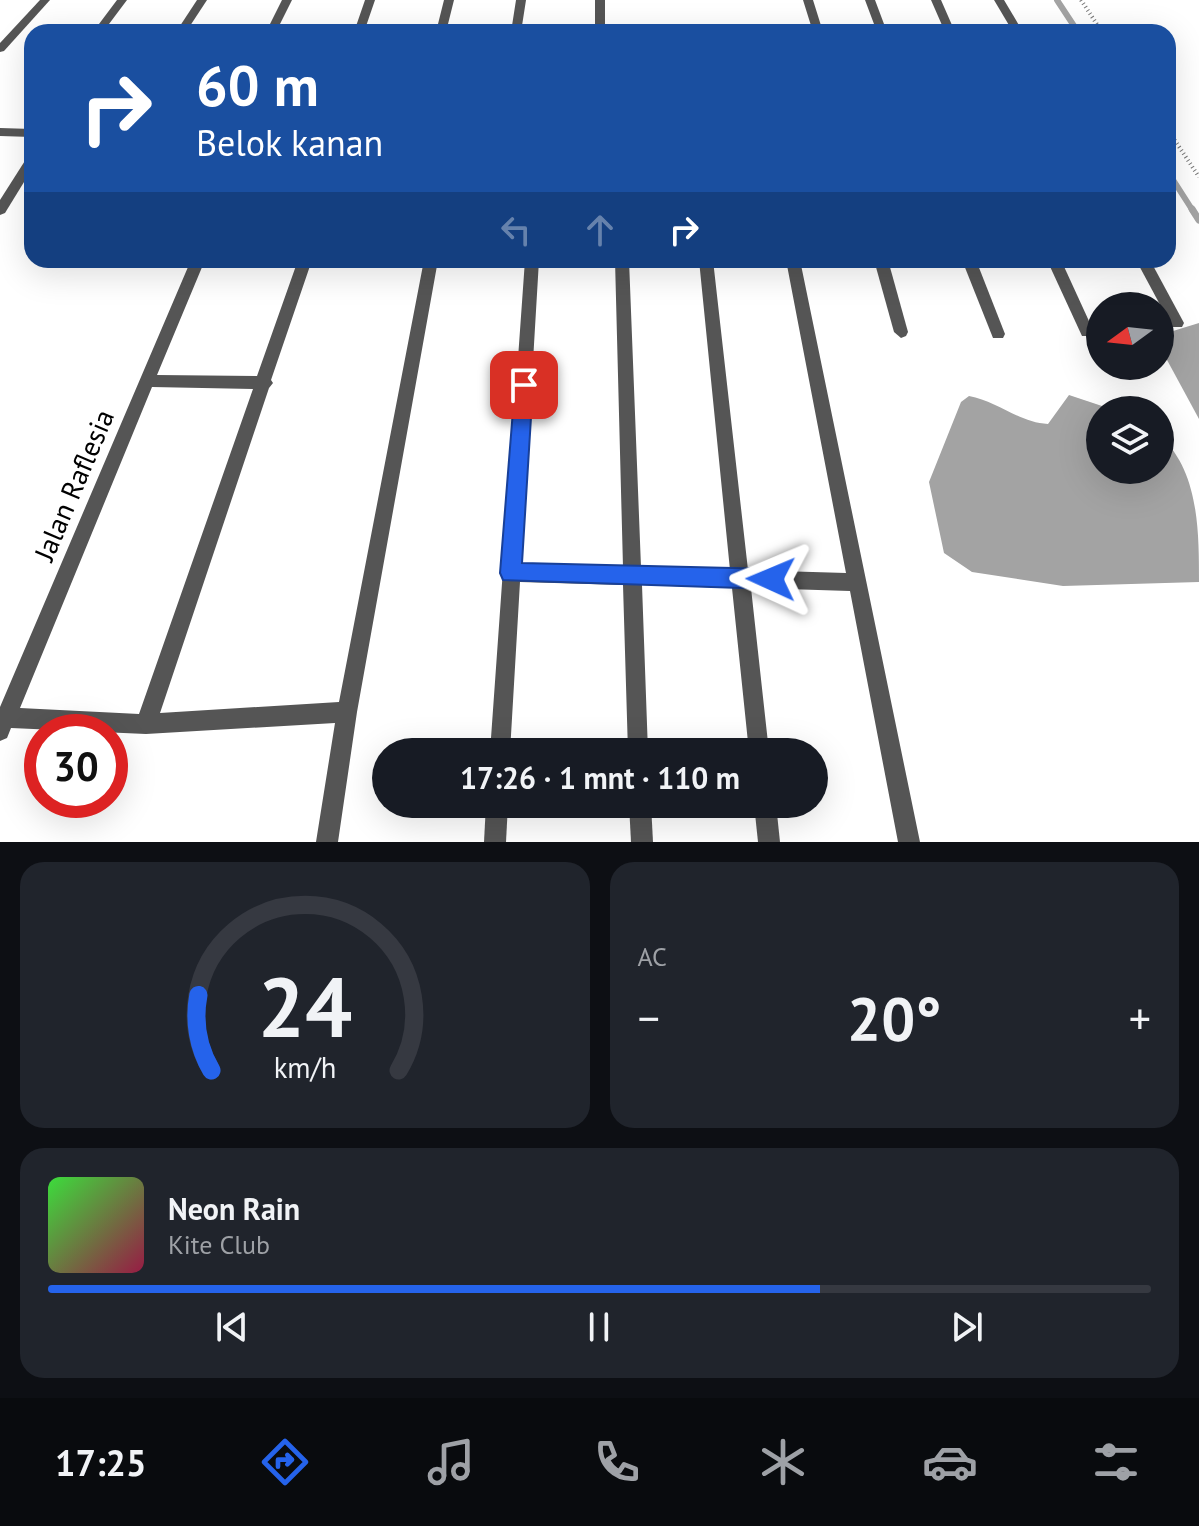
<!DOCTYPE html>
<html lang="id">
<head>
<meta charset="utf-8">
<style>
  :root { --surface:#171b24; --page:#20242c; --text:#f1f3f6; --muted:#9ea1a6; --line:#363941; --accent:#2563eb }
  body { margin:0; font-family:"PT Sans",sans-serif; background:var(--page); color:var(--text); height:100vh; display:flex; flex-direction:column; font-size:30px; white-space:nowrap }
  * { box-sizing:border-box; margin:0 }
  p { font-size:26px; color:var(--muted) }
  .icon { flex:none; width:44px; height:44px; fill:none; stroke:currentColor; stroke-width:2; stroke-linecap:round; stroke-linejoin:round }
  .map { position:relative; height:842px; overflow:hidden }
  .side { display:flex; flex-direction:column; gap:20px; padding:20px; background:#0d0f14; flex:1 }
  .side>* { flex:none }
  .hud { position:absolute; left:24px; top:24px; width:1152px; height:244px; border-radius:24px; box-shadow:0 8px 32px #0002; background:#1a4fa0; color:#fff; overflow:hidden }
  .needle { width:52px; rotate:255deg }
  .tools { position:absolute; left:1086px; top:292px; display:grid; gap:16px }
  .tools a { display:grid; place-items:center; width:88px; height:88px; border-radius:50%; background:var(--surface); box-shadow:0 8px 32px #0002; font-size:40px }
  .speed { position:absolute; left:24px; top:714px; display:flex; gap:16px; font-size:40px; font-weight:700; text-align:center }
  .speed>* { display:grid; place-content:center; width:104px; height:104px; border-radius:50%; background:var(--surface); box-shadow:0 8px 32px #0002; line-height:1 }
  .speed .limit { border:12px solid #d22; background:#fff; color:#111 }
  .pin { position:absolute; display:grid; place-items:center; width:68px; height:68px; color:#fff; margin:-34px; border-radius:16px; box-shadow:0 4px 12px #0006 }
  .me { position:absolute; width:88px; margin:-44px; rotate:271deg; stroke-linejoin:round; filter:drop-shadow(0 0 6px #0008) }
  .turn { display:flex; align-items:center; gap:28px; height:168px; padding:0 40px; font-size:36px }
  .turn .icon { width:104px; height:104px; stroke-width:2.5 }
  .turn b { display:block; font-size:56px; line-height:68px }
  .lanes { display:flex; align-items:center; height:76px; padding:0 40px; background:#0003; justify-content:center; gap:40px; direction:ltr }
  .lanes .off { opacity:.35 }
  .big { font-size:60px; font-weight:600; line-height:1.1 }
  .side .widget { flex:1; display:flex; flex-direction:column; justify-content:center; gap:12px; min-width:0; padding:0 28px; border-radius:24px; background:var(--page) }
  .side .dial { align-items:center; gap:0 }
  .dial svg { height:208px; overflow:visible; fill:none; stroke:var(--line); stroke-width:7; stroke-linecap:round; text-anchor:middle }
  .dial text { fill:var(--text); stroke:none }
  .song { display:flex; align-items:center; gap:24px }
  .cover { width:96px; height:96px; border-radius:12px; background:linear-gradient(135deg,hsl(120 70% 55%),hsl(340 70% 35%)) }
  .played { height:8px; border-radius:4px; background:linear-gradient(90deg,var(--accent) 70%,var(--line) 70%) }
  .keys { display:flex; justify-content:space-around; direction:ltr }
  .heat { display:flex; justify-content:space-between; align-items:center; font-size:44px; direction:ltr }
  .side .tiles { flex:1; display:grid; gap:20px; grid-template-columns:1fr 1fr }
  .widget:last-child { grid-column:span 2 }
  .trip { position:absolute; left:372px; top:738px; width:456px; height:80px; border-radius:40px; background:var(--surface); box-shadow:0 8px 32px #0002; font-weight:600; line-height:80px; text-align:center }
  .tabs { display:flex; height:128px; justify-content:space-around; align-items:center; background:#090b0e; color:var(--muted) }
  .tabs .icon { width:56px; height:56px }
  .tabs .on { color:var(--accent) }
  .tabs b { font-size:36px; color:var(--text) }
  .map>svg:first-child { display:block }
</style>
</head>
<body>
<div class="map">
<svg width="1199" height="842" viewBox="0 0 1199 842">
  <rect width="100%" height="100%" fill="#fff"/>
  <g fill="#a3a3a3">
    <path d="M 1199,323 L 1199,419 L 1160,347 L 1160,335 Z"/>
    <path d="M 1069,395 L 1114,410 L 1100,410 L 1100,470 L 1160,470 L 1160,436 C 1199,471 1199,531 1199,582 L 1063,586 L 972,572 L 944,553 L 929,482 L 961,402 L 969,396 C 997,401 1020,423 1048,424 Z"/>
  </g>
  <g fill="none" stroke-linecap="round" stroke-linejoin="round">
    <g stroke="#a3a3a3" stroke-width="6">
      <path d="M 1057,0 L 1078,32"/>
      <path d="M 1168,172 L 1193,211"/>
    </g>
    <path stroke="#a3a3a3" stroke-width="7" d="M 1192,209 L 1199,220"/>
    <g stroke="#777" stroke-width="4" stroke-dasharray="1 3" stroke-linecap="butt">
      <path d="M 1081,0 L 1102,32"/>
      <path d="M 1168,130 L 1199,177"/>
    </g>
    <g fill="#555" fill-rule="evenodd">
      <path d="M 40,0 L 50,0 L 4,51 L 0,52 L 0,43 Z"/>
      <path d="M 117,0 L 127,0 L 103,32 L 93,32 Z"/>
      <path d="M 197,0 L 207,0 L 186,32 L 176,32 Z"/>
      <path d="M 282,0 L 292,0 L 276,32 L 266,32 Z"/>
      <path d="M 365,0 L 375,0 L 364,32 L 354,32 Z"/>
      <path d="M 444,0 L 454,0 L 446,32 L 436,32 Z"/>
      <path d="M 516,0 L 526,0 L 521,32 L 511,32 Z"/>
      <rect x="595" y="0" width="10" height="32"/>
      <path d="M 803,0 L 813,0 L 823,32 L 813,32 Z"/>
      <path d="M 865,0 L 875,0 L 887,32 L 877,32 Z"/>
      <path d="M 931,0 L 941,0 L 955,32 L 945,32 Z"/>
      <path d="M 994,0 L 1004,0 L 1023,32 L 1013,32 Z"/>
      <path d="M 0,128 L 32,129 L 32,137 L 0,136 Z"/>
      <path d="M 32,155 L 32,169 L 5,213 L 0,215 L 0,200 L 28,156 Z"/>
      <path d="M 191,260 L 205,260 L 157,375 L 257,376 L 298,260 L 312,260 L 271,380 L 273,383 L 269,388 L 160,713 L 339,702 L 424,260 L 438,260 L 357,712 L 338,842 L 316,842 L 335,723 L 146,734 L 11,728 L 7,738 L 0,741 L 0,707 ZM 152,387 L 253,389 L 139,714 L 20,708 Z"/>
      <path d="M 525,260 L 539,260 L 521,564 L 623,567 L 615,260 L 629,260 L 641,567 L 730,570 L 699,260 L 713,260 L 748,570 L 846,573 L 786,260 L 800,260 L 920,842 L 898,842 L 850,591 L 751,588 L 769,752 L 749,752 L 732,588 L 642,585 L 648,752 L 628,752 L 623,585 L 520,582 L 510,752 L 490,752 Z"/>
      <path d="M 874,260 L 888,260 L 908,332 L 906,336 L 901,338 L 894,332 Z"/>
      <path d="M 962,260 L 976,260 L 1005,334 L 1003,338 L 993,338 Z"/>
      <path d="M 1047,260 L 1061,260 L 1094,332 L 1092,336 L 1082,336 Z"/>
      <path d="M 1136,260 L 1150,260 L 1184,323 L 1182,327 L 1172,327 Z"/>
      <path d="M 486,804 L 508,804 L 506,842 L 484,842 Z"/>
      <path d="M 629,804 L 651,804 L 653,842 L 631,842 Z"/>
      <path d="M 754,804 L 776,804 L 780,842 L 758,842 Z"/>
    </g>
  </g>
  <path fill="#2563eb" stroke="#184099" stroke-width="2" d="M 524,378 L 533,385 L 522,563 L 771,569 L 778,572 L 781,579 L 778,586 L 771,589 L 503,580 L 500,573 L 515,385 Z"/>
  <g text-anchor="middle" stroke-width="6" stroke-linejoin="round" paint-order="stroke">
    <g font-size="28" fill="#000" stroke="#fff">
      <text transform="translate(74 485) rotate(-67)" y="10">Jalan Raflesia</text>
    </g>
  </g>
</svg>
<div class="tools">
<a><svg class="needle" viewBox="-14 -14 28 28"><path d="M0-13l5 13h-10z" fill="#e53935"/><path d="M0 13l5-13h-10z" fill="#9ea1a6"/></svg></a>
<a><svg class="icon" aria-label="layers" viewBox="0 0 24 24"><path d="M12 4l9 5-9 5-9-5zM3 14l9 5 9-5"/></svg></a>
</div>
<div class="speed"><div class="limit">30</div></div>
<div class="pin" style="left:524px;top:385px;background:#d93025"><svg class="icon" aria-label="arrive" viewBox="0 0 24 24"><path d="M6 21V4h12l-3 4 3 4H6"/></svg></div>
<svg class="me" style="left:771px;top:579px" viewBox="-20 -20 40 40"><path d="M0-17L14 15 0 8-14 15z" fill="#2563eb" stroke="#fff" stroke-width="4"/></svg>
<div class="trip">17:26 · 1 mnt · 110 m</div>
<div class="hud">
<div class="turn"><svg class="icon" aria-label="right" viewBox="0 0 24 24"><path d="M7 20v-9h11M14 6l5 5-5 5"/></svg><div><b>60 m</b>Belok kanan</div></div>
<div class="lanes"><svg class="icon off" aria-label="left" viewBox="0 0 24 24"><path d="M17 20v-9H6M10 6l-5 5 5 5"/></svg><svg class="icon off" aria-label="ahead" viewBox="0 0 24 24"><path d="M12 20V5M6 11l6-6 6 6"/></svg><svg class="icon" aria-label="right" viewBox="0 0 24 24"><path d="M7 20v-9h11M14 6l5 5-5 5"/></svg></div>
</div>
</div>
<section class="side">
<div class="tiles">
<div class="widget dial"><svg viewBox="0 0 100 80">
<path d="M14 69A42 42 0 1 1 86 69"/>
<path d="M14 69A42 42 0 0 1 9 40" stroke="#2563eb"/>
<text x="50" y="56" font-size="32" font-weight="700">24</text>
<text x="50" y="72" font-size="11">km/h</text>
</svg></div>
<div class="widget"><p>AC</p>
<div class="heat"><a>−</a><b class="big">20°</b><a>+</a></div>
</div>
<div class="widget">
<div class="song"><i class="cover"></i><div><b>Neon Rain</b><p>Kite Club</p></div></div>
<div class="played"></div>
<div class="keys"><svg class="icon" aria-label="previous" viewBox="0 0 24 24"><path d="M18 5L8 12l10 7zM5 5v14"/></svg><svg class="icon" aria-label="pause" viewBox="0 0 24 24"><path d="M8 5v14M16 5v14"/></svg><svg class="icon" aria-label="next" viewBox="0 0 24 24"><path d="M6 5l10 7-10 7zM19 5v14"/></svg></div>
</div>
</div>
</section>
<nav class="tabs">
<b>17:25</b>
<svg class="icon on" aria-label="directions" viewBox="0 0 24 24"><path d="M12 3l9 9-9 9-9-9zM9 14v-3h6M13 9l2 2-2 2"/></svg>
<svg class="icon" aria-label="music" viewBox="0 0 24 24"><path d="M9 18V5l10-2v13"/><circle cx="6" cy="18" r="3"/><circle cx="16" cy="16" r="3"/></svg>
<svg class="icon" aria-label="phone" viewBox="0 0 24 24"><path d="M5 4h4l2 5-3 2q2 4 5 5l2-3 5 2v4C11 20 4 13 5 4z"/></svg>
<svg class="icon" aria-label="climate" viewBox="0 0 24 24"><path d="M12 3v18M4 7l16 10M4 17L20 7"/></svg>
<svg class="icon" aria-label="car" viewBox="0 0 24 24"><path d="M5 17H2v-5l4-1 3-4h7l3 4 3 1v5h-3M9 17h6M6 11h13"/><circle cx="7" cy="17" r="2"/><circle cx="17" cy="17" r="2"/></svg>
<svg class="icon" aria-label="filters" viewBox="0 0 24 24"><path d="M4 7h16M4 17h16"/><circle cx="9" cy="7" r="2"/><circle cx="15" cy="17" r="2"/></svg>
</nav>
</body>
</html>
